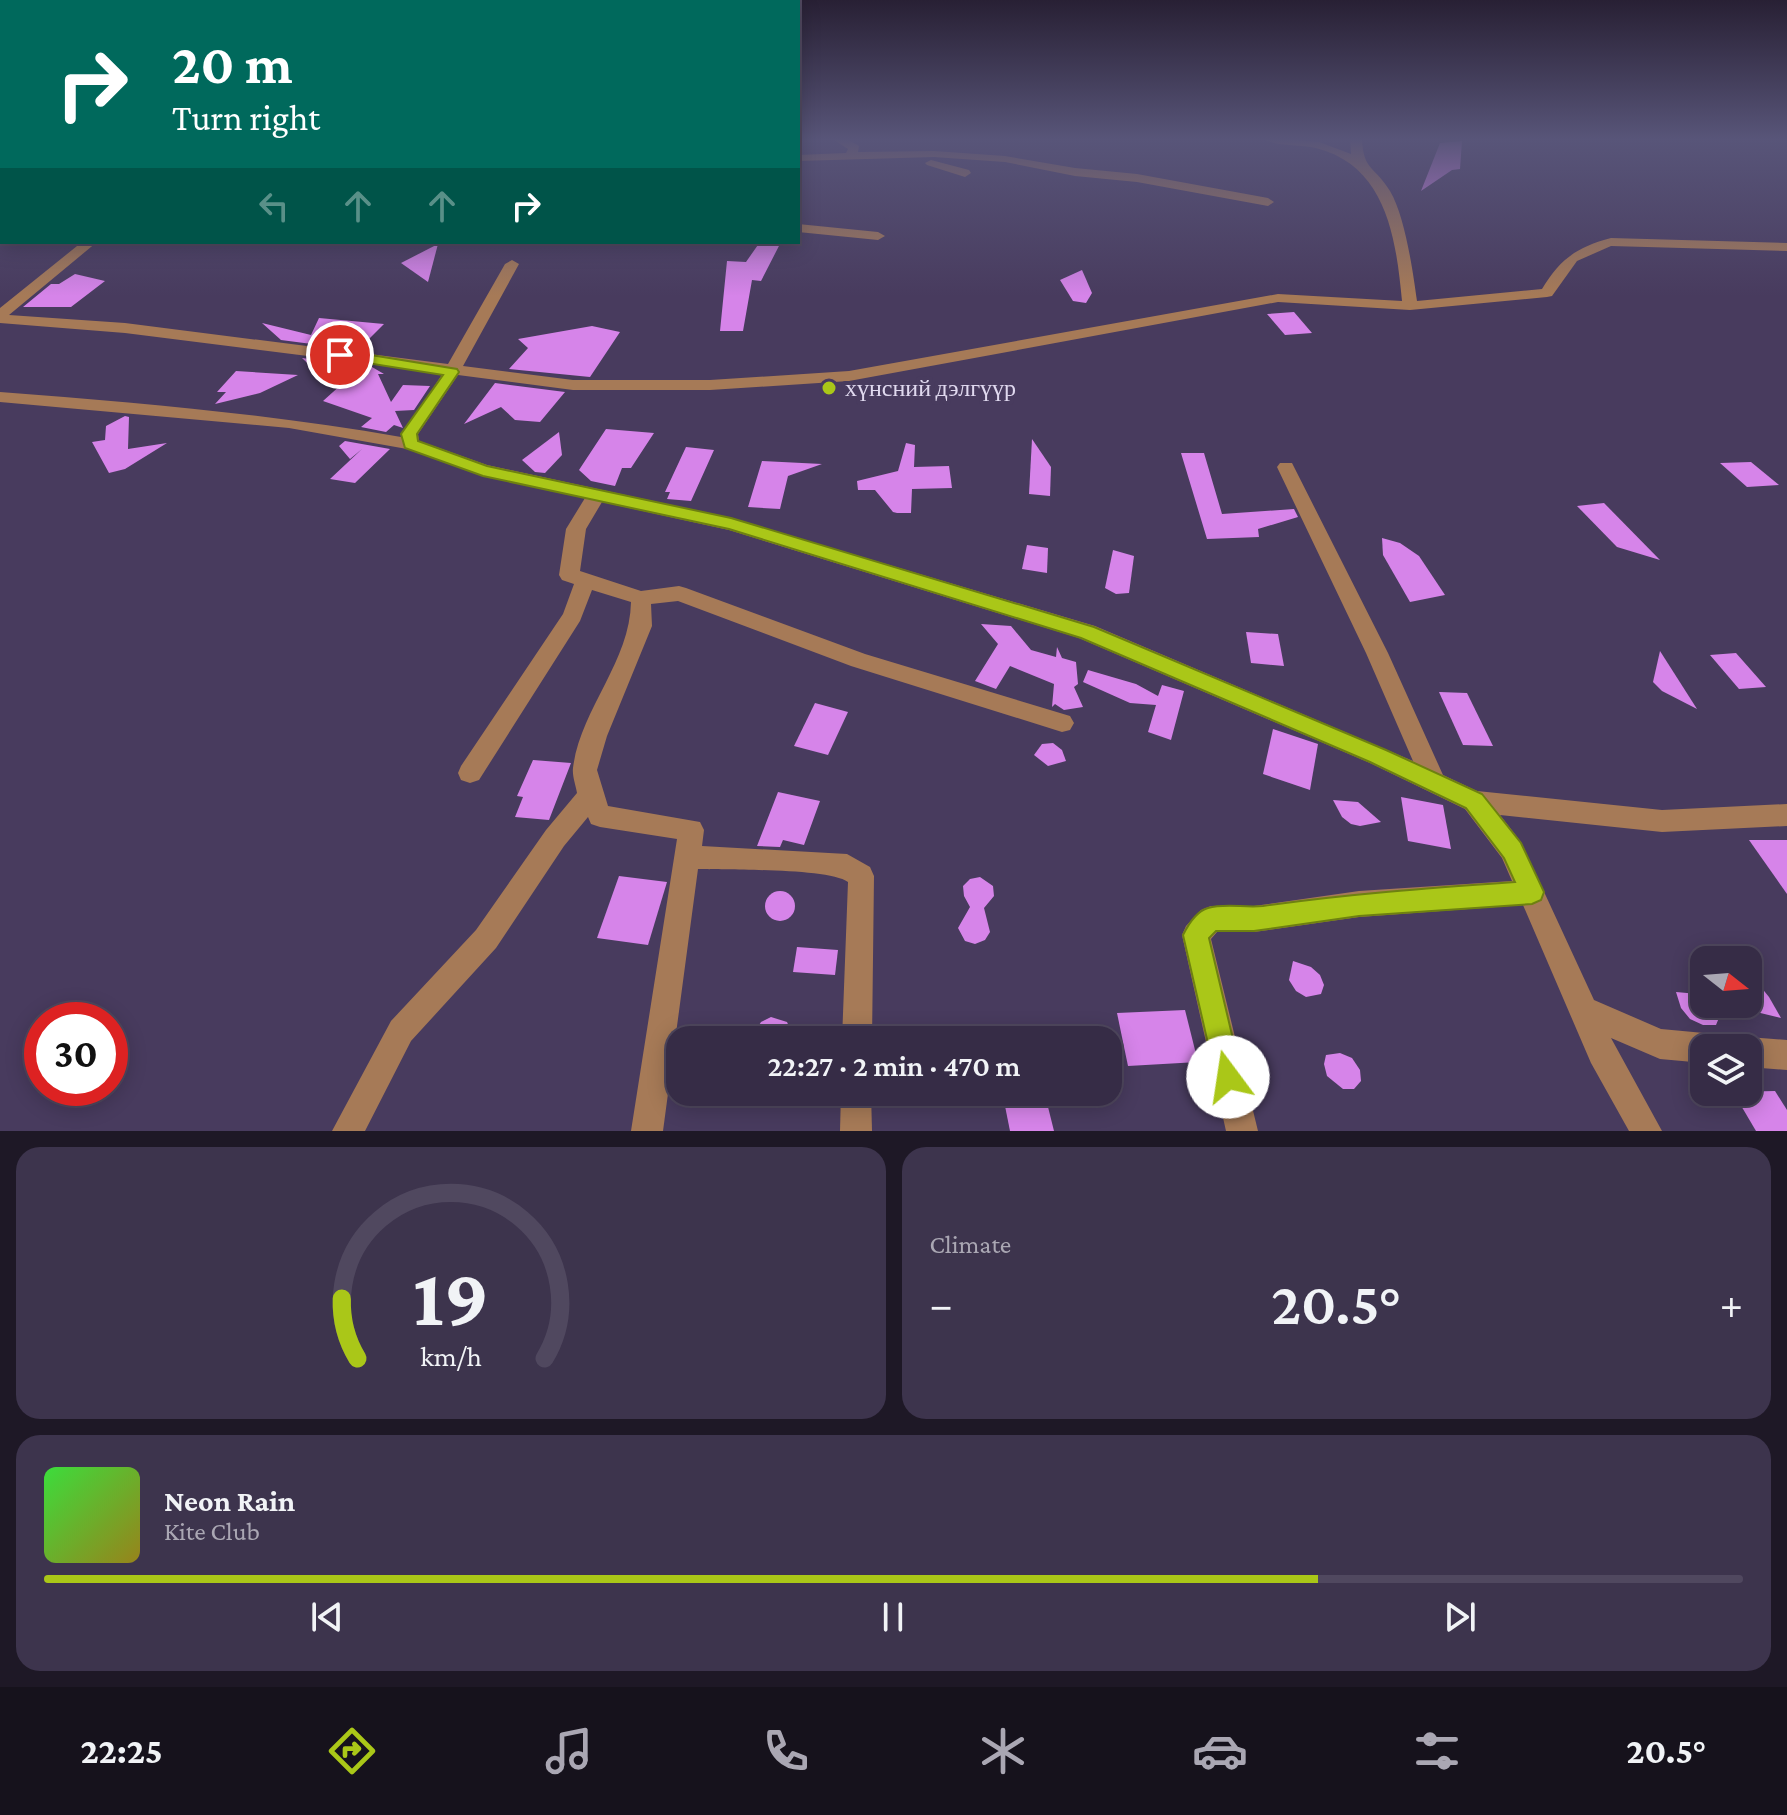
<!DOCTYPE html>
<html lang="en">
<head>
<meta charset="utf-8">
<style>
  :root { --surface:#362c46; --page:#3d344d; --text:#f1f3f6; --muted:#aaa7b3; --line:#50485f; --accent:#aac718 }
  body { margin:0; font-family:"Crimson Pro",serif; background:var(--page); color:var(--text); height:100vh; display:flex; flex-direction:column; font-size:30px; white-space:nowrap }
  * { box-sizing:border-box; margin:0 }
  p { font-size:26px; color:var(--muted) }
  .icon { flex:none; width:44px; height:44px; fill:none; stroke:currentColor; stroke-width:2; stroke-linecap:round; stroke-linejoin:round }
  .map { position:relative; height:1131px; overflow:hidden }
  .details { display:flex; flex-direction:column; gap:16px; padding:16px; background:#1e1826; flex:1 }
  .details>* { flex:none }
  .guide { position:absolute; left:0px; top:0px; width:800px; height:244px; box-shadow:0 4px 20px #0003,0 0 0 2px var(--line); background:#00695c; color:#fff; overflow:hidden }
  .needle { width:52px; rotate:107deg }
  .fabs { position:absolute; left:1690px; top:946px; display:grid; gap:16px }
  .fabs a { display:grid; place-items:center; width:72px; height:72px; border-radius:16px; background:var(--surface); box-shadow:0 4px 20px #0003,0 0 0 2px var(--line); font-size:40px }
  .speed { position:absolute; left:24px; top:1002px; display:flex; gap:16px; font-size:40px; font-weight:700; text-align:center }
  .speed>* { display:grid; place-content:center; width:104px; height:104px; border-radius:50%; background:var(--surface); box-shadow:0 4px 20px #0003,0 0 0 2px var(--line); line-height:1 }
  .speed .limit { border:12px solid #d22; background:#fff; color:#111 }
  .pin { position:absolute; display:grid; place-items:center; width:68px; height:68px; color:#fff; margin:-34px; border:4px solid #fff; border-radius:50%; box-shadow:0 2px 8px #0007 }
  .me { position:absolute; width:88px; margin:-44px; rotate:346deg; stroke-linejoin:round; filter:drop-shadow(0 0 6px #0008) }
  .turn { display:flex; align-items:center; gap:28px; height:168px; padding:0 40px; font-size:36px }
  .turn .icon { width:104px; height:104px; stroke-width:2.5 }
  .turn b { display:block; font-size:56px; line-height:68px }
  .lanes { display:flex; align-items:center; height:76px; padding:0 40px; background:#0003; justify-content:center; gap:40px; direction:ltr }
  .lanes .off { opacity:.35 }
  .big { font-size:60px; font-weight:600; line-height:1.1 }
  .details .card { flex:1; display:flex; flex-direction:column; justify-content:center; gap:12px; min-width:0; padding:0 28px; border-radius:24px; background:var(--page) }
  .details .dial { align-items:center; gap:0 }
  .dial svg { height:208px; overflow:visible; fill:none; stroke:var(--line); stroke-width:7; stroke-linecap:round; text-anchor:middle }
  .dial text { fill:var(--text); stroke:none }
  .song { display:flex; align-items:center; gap:24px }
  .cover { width:96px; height:96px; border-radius:12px; background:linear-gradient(135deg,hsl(120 70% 55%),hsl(50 70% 35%)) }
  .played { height:8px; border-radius:4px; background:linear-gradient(90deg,var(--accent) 75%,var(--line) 75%) }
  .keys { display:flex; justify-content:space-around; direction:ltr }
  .heat { display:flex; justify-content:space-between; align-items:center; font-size:44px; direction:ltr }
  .details .tiles { flex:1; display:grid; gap:16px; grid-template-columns:1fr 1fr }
  .card:last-child { grid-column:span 2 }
  .trip { position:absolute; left:666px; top:1026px; width:456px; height:80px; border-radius:24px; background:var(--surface); box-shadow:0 4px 20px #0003,0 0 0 2px var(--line); font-weight:600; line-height:80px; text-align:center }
  .dock { display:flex; height:128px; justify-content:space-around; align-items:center; background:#16121c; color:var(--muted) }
  .dock .icon { width:56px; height:56px }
  .dock .selected { color:var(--accent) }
  .dock b { font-size:36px; color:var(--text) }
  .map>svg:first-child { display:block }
</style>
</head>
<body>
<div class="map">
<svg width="1787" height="1131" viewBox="0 0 1787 1131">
  <rect width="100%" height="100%" fill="#483b5e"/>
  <g fill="#d684e9">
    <path d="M 1462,141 L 1460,169 L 1452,170 L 1421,191 L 1440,143 Z"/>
    <path d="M 760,242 L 781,242 L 761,281 L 752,280 L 743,331 L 720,331 L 727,261 L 746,262 Z"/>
    <path d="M 438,244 L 428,282 L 401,263 Z"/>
    <path d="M 1082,270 L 1092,293 L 1086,303 L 1073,301 L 1060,280 Z"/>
    <path d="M 75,274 L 105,281 L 71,307 L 23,307 L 51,284 L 59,284 Z"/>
    <path d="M 1294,312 L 1312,333 L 1285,335 L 1267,314 Z"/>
    <path d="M 319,318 L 384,324 L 358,350 L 281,340 L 262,323 L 311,335 Z"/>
    <path d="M 592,326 L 620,332 L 590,377 L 509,369 L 528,348 L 518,339 Z"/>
    <path d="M 302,358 L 372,367 L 384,374 L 378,374 L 391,402 L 403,385 L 430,386 L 414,410 L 395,411 L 403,428 L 394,425 L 386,432 L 361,427 L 372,418 L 323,401 L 353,374 L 319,374 Z"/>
    <path d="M 236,371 L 298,375 L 260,393 L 215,404 L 226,392 L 217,392 Z"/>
    <path d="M 495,383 L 565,392 L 540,422 L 515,420 L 501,407 L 464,424 Z"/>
    <path d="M 125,416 L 129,417 L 128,449 L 167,443 L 125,469 L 109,473 L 92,442 L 105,440 L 106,426 Z"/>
    <path d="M 606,429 L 654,433 L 631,468 L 622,468 L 615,486 L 591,481 L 579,470 Z"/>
    <path d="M 559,432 L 562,455 L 545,473 L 535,472 L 522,460 Z"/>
    <path d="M 1032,439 L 1051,467 L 1050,496 L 1029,494 Z"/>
    <path d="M 345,441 L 390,449 L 355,483 L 330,479 L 362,449 L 350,459 L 339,446 Z"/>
    <path d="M 906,443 L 915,445 L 914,467 L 949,466 L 952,488 L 912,489 L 911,513 L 897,513 L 893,512 L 875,490 L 858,490 L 857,481 L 898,471 Z"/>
    <path d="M 686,447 L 714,450 L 691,501 L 667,499 L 670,492 L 665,492 Z"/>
    <path d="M 1181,453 L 1204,453 L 1222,514 L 1294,509 L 1298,517 L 1258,529 L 1259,537 L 1207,539 Z"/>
    <path d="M 762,461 L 822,464 L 788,476 L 780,509 L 748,507 Z"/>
    <path d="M 1751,462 L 1779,485 L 1747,487 L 1720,463 Z"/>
    <path d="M 1604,503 L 1660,560 L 1617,547 L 1577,506 Z"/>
    <path d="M 1382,538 L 1400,543 L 1419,556 L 1445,595 L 1410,602 L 1383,555 Z"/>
    <path d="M 1027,545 L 1048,548 L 1047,573 L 1022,569 Z"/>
    <path d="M 1113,550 L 1134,556 L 1129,593 L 1116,594 L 1105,588 Z"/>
    <path d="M 981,624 L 1011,626 L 1031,650 L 1056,657 L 1057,647 L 1062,658 L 1076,662 L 1078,684 L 1074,687 L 1083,707 L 1064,710 L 1055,704 L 1052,707 L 1054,684 L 1010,666 L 996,689 L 975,681 L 998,644 Z"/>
    <path d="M 1246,632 L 1278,634 L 1284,666 L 1251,663 Z"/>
    <path d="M 1660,651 L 1697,709 L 1662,691 L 1653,682 Z"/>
    <path d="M 1736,653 L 1766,687 L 1739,689 L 1710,655 Z"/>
    <path d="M 1088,670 L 1136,684 L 1158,696 L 1162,685 L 1184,691 L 1171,740 L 1148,732 L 1156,705 L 1130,703 L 1083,682 Z"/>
    <path d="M 1439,692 L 1467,693 L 1493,746 L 1463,745 Z"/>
    <path d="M 815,703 L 848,712 L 828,755 L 794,746 Z"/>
    <path d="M 1273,729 L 1318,744 L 1310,790 L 1263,774 Z"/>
    <path d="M 1053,743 L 1062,750 L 1066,761 L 1048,766 L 1034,755 L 1042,744 Z"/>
    <path d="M 533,760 L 571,763 L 549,820 L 515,817 L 523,797 L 517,796 Z"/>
    <path d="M 778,792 L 820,801 L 804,845 L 783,840 L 780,847 L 757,846 Z"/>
    <path d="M 1401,797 L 1443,805 L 1451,849 L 1408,841 Z"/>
    <path d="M 1333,800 L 1358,802 L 1381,822 L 1360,826 L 1351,824 L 1342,817 Z"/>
    <path d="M 1749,840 L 1787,840 L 1787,894 Z"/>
    <path d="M 619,876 L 667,882 L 648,945 L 597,938 Z"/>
    <path d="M 980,877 L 993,886 L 994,896 L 984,908 L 990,932 L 985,940 L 975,944 L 965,941 L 958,928 L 970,907 L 964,896 L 963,886 L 970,879 Z"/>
    <circle cx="780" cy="906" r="15"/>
    <path d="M 797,947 L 838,950 L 835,975 L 793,972 Z"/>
    <path d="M 1293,961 L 1311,967 L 1320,975 L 1324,985 L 1321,994 L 1306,997 L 1296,991 L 1289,980 Z"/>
    <path d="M 1748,971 L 1769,997 L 1781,1018 L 1748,1010 Z"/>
    <path d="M 1676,992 L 1698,994 L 1704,997 L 1704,1004 L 1716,1004 L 1723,1008 L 1716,1025 L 1703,1025 L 1690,1019 L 1681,1008 Z"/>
    <path d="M 1185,1010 L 1198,1062 L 1128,1066 L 1117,1013 Z"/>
    <path d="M 771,1017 L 787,1022 L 795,1040 L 750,1040 L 761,1022 Z"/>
    <path d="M 1340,1053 L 1352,1058 L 1360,1070 L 1361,1081 L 1354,1089 L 1343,1089 L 1327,1076 L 1324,1064 L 1326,1055 Z"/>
    <path d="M 1775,1091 L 1787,1110 L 1787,1131 L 1756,1131 L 1733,1092 Z"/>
    <path d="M 1045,1095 L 1054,1131 L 1010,1131 L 1004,1101 Z"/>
  </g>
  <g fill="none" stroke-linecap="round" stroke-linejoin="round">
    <g fill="#a67a57" fill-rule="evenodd">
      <path d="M 831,138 L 845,138 L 859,146 L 858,152 L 934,151 L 1005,156 L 1075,168 L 1137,174 L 1268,198 L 1274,202 L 1268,206 L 1137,182 L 1075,176 L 1005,162 L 934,157 L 798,161 L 798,155 L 846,153 L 848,149 Z"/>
      <path d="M 1262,138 L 1319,142 L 1351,154 L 1350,138 L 1362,138 C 1363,171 1375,166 1390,191 C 1405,216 1413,272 1417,301 L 1542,289 C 1560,259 1577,247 1611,238 L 1787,243 L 1787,251 L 1611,246 L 1577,261 L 1552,296 L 1547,297 L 1410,310 L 1278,302 L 849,381 L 710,390 L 573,390 L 458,375 L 418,434 L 419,441 L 487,465 L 731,518 L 1095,626 L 1413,761 L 1366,653 L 1277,467 L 1280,463 L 1292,463 L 1388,653 L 1443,775 L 1477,791 L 1662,810 L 1787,804 L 1787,826 L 1662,832 L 1500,815 L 1521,842 L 1594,1000 L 1661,1029 L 1704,1033 L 1715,1037 L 1719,1048 L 1704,1048 L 1704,1063 L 1660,1059 L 1611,1038 L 1662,1131 L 1629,1131 L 1591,1063 L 1523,905 L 1359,917 L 1254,932 L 1217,932 L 1211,939 L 1258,1131 L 1226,1131 L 1182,935 L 1186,926 L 1201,910 L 1211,906 L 1254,906 L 1359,891 L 1512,881 L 1502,858 L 1465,809 L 1370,763 L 1079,638 L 729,530 L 602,502 L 586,529 L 580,571 L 641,591 L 679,586 L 686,588 L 865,654 L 1070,716 L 1074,723 L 1070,730 L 1062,732 L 851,666 L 678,601 L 651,604 L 652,626 L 607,736 L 597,770 L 608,806 L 700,822 L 704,830 L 702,846 L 847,854 L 870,867 L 874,876 L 872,1040 L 842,1040 L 848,882 C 828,868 727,870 698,869 L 663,1131 L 631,1131 L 677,839 L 600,827 L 591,824 L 588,817 L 564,846 L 496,948 L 411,1041 L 365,1131 L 332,1131 L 391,1021 L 476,930 L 546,830 L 577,793 C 576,786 572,776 573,768 C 580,710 630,662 631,602 L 592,590 L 580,621 L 479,780 L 470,783 L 461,780 L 458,773 L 461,766 L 563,614 L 574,584 L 562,580 L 559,575 L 566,529 L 585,498 L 477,474 L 407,449 L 289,428 L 0,402 L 0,392 C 135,402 268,414 401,437 L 443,373 L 125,333 L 0,323 L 0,308 L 82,242 L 97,242 L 9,315 L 125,323 L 448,364 L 505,264 L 512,260 L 519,264 L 463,366 L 573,380 L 710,380 L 849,371 L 1278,294 L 1402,301 C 1396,239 1387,166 1316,148 C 1299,144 1276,147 1262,138 Z"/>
      <path d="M 931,160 L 969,170 L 971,173 L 965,177 L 927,165 L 925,163 Z"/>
      <rect x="0" y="171" width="2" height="8"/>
      <path d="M 798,224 L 878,232 L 885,236 L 878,240 L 798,232 Z"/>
      <path d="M 1748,1037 L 1787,1040 L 1787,1070 L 1748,1067 L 1748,1048 L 1735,1048 L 1737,1041 Z"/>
      <path d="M 841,1092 L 871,1092 L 872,1131 L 840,1131 Z"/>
    </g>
  </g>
  <linearGradient id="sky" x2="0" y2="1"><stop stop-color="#282034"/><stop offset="0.47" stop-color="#585579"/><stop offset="1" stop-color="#585579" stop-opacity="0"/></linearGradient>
  <rect width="1787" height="296" fill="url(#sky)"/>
  <path fill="#aac718" stroke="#6e8110" stroke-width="2" d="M 340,350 L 457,369 L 459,372 L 417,434 L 418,441 L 487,466 L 731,518 L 1094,627 L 1386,750 L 1482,794 L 1521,843 L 1544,892 L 1541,900 L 1532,904 L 1359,916 L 1254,931 L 1216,931 L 1209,938 L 1242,1077 L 1238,1087 L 1228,1091 L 1218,1087 L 1183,935 C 1188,925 1197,911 1208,908 C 1225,903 1245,908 1263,906 C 1347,894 1430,888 1515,882 L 1504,858 L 1466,808 L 1370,762 L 1081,638 L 729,529 L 483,476 L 405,448 L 401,434 L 443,375 L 335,358 L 335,352 Z"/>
  <circle fill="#aac718" stroke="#483b5e" stroke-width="3" cx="829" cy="388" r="8"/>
  <g text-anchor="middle" stroke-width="8" stroke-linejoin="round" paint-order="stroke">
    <g font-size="24" fill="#e0d9ef" stroke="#483b5e" text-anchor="start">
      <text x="845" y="396">хүнсний дэлгүүр</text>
    </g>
  </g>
</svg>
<div class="fabs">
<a><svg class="needle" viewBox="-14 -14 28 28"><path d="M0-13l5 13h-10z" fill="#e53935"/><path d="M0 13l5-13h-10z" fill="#aaa7b3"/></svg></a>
<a><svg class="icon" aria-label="layers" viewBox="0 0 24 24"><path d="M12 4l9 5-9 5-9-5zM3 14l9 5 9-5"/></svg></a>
</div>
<div class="speed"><div class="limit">30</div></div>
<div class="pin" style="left:340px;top:355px;background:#d93025"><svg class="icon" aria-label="arrive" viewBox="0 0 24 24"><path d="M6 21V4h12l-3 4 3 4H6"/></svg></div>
<svg class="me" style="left:1228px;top:1077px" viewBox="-20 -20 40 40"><circle r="19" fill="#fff"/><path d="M0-13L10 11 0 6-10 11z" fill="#aac718"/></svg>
<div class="trip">22:27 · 2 min · 470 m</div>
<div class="guide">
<div class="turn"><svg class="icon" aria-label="right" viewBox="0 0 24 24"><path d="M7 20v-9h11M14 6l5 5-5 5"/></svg><div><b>20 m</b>Turn right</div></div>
<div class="lanes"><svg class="icon off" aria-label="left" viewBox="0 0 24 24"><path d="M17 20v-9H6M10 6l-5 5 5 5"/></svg><svg class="icon off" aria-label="ahead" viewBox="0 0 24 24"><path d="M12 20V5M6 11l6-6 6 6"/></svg><svg class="icon off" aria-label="ahead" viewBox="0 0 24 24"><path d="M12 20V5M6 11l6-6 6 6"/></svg><svg class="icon" aria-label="right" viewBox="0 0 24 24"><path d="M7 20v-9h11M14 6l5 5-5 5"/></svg></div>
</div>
</div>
<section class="details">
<div class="tiles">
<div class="card dial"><svg viewBox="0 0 100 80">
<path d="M14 69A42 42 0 1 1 86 69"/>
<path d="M14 69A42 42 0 0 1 8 46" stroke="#aac718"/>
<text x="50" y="56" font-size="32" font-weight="700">19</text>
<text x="50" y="72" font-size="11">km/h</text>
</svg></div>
<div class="card"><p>Climate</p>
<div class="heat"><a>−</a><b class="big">20.5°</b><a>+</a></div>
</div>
<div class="card">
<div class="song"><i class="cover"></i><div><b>Neon Rain</b><p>Kite Club</p></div></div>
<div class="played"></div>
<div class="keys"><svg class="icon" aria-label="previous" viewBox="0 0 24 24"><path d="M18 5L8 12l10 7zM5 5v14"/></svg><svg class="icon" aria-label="pause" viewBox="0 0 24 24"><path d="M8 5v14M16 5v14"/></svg><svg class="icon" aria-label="next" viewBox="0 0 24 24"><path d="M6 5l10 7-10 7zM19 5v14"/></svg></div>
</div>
</div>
</section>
<nav class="dock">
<b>22:25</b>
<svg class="icon selected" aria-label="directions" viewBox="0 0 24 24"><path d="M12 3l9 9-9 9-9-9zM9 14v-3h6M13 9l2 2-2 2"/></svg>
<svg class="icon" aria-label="music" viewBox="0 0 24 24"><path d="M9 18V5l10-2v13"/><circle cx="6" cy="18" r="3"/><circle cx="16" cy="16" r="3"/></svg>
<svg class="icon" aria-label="phone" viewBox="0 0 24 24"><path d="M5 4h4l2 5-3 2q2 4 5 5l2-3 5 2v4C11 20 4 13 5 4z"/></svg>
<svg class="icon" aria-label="climate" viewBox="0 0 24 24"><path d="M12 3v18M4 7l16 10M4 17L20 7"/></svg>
<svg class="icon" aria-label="car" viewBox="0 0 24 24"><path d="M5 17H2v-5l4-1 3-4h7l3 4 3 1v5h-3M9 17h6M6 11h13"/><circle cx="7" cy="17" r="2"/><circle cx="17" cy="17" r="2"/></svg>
<svg class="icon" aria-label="filters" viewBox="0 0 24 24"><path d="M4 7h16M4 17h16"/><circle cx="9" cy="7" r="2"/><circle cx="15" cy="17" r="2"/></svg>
<b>20.5°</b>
</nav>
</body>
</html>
